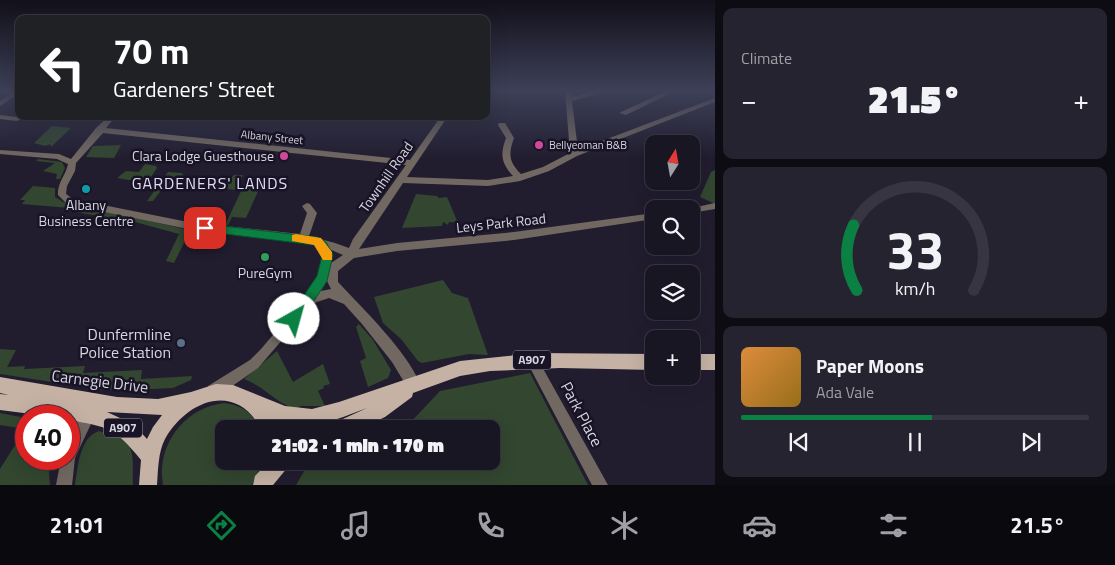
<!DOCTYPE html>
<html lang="en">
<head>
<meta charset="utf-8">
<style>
  :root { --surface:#191623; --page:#262330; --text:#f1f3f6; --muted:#9f9fa6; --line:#373541; --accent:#0b8043 }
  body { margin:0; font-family:"Titillium Web",sans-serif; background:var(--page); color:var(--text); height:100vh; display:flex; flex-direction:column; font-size:19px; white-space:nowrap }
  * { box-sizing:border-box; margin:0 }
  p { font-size:16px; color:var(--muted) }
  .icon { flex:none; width:28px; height:28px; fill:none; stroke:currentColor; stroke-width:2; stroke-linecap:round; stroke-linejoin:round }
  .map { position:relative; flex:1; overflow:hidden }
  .sheet { display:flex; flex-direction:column; gap:8px; padding:8px; background:#0e0c13; width:400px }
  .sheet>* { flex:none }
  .hud { position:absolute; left:15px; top:15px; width:475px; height:105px; border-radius:10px; box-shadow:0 5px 20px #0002,0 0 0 1px var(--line); background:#202124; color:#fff; overflow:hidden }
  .needle { width:32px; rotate:11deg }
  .buttons { position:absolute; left:645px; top:135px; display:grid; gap:10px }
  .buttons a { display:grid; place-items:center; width:55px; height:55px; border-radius:10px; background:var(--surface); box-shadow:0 5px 20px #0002,0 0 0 1px var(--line); font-size:25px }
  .speed { position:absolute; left:15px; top:405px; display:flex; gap:10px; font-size:25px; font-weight:700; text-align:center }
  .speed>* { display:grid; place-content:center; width:65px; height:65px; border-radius:50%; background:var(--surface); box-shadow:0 5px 20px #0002,0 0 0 1px var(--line); line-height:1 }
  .speed .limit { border:8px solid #d22; background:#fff; color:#111 }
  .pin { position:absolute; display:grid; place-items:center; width:42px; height:42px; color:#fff; margin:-21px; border-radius:10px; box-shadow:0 2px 8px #0006 }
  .me { position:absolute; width:55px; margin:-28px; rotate:38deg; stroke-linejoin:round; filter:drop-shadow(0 0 4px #0008) }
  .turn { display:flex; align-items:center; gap:18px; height:105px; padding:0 15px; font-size:22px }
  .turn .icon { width:65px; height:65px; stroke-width:2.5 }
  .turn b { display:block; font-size:35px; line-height:42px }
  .big { font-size:38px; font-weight:800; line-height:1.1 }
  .sheet .widget { flex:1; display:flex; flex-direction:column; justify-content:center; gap:8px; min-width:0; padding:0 18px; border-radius:10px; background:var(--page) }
  .sheet .dial { align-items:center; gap:0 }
  .dial svg { height:130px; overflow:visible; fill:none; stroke:var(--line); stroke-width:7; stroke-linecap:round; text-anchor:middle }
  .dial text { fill:var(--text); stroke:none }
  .song { display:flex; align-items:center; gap:15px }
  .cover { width:60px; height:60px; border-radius:8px; background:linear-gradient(135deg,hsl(30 70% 55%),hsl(40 70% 35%)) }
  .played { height:5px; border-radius:2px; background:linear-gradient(90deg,var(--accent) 55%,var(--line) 55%) }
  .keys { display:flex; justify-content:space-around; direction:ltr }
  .heat { display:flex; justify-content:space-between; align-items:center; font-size:28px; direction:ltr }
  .trip { position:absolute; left:215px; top:420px; width:285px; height:50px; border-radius:10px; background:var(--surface); box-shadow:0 5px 20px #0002,0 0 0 1px var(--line); font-weight:800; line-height:50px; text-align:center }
  .menu { display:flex; height:80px; justify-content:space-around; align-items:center; background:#0a090e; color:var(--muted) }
  .menu .icon { width:35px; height:35px }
  .menu .selected { color:var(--accent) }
  .menu b { font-size:22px; color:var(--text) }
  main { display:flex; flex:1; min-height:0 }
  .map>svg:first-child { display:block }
</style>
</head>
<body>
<main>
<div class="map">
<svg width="715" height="485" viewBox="0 0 715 485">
  <rect width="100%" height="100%" fill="#211d2f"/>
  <g fill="#324630">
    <path d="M 52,126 L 71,128 L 52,146 L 50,146 L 51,144 L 45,146 L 34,143 Z"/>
    <path d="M 121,145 L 114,158 L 86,157 L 93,146 Z"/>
    <path d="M 38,159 L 62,162 L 65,168 L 60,179 L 56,179 L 57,174 L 43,171 L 55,163 L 36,161 Z"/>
    <path d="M 145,164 L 156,166 L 157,168 L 147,183 L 117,178 L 126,171 L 139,172 Z"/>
    <path d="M 715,170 L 715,204 L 700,197 L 711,172 Z"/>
    <path d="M 168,172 L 182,173 L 185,180 L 205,183 L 202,188 L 166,184 L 153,201 L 147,201 Z"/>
    <path d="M 234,175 L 243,175 L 237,190 L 206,187 L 210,180 L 226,182 Z"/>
    <path d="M 244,185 L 260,187 L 246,218 L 232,217 L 228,226 L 225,225 Z"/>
    <path d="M 33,186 L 55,188 L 55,197 L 63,202 L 185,229 L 189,233 L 174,263 L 166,261 L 179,234 L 135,222 L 69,211 L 70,208 L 22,204 L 25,200 L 20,200 Z"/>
    <path d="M 416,194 L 437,196 L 439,198 L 447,197 L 458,223 L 449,222 L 448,225 L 443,222 L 442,226 L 402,228 Z"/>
    <path d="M 443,280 L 452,293 L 468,298 L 488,355 L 469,354 L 422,363 L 418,361 L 401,339 L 383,323 L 374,297 Z"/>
    <path d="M 359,324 L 373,340 L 391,370 L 388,378 L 368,387 L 360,361 L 366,358 L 356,327 Z"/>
    <path d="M 0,349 L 16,350 L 7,367 L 25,366 L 24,369 L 85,366 L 83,373 L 142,370 L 141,379 L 192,376 L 191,380 L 173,388 L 131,390 L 104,390 L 0,374 Z"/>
    <path d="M 277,351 L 293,382 L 323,364 L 330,384 L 323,386 L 324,388 L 318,391 L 325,406 L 299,406 L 300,410 C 278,406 266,387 244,379 Z"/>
    <path d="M 530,373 L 588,485 L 296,485 L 305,470 L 320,461 L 491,461 L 491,429 L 400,429 L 409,424 L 440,391 Z"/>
    <path d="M 224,403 C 244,406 251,412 261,429 L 224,429 L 224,461 L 263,461 L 252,485 L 163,485 C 156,445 184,408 224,403 Z"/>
    <path d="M 0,413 L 26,418 L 26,459 L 52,459 L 49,472 L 50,485 L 0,485 L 0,469 L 25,429 L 0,425 Z"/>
    <path d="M 99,431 L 115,437 L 119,433 C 137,449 132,463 133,485 L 75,485 C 78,467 79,438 99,431 Z"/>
  </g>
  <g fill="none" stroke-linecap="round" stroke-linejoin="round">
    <g fill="#726862" fill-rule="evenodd">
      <path d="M 0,91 L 19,91 L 19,93 L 0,106 L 0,101 L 10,94 Z"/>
      <path d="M 565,91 L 571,91 L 572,97 L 594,91 L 606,91 L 572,101 L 578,150 L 715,98 L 715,102 L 577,156 L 549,171 L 520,181 L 488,186 L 403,183 L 359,249 L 397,243 L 514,232 L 654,213 L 654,219 L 514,240 L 397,251 L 354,258 L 338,271 L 338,282 C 365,311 405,349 421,385 L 419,390 L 414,392 L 409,390 L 392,362 L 362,324 L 344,304 L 329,298 L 314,303 L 258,368 L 218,396 L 213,398 L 208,396 L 206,391 L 208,386 L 250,360 L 261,349 L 306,296 L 319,275 L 323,256 L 314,244 L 280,239 L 188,229 L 70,205 L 67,204 L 58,195 C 57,183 66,175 68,164 L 57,159 L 0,154 L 0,150 L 59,154 L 71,159 L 96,128 L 109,116 L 116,116 L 106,128 L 410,160 L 441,116 L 448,116 L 407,177 L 488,180 L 513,176 C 501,163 500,154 506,138 L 498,125 L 499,123 L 505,123 L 514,138 C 508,154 509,162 521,174 L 543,167 L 570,153 ZM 103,133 L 406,165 L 353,239 L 349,248 L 335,243 L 309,236 L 317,213 L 310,204 L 307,203 L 302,206 L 307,213 L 300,234 L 188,222 L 73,199 L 66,194 L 67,186 L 75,171 L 76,163 ZM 329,249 L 343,255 L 331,263 L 333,255 ZM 327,281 L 331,289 L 321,291 Z"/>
      <path d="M 666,91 L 675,91 L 626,115 L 619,113 Z"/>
      <path d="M 0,115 L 17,117 L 21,119 L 17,121 L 0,119 Z"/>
      <path d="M 715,203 L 715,209 L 691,213 L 691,209 L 687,209 Z"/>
      <path d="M 532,354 L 536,356 L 608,485 L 592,485 L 528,364 L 526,360 L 528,356 Z"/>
      <path d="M 90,404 L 95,406 L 97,411 L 75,458 L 72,485 L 56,485 L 61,459 L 69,459 L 69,440 L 85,406 Z"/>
    </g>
    <g fill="#c5b2a5" fill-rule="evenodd">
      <path d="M 537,353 L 654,354 L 654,370 L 560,368 L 490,371 L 460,376 L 413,393 L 412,397 L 385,417 L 360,429 L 331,429 L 334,423 L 367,408 C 336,420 308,432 275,419 L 280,429 L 261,429 C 236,381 187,400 165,439 C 158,452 158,471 157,485 L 139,485 L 141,460 C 115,428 109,427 69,420 L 69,416 L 47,416 L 0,410 L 0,394 L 9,395 L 0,393 L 0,377 L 117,397 L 158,399 L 191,392 L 216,384 L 233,385 L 285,406 L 312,409 L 339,402 L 460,361 ZM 107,412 L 162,415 L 153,427 L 147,439 L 133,424 Z"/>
      <rect x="691" y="354" width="24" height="16"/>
      <path d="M 269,461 L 291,461 L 288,467 L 273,485 L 253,485 L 255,476 Z"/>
    </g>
  </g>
  <linearGradient id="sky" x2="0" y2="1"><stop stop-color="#12101a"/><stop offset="0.57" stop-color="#3d4058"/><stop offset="1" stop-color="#3d4058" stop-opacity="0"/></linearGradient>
  <rect width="715" height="159" fill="url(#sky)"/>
  <path fill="#0b8043" stroke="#07532c" d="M 205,224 L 317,237 L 326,242 L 333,255 L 327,281 L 299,323 L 294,325 L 290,323 L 288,319 L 317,276 L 322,256 L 314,245 L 201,231 L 201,225 Z"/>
  <path fill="#f59e0b" d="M 296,234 L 321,238 L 332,252 L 332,260 L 323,260 L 314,245 L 292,241 L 292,235 Z"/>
  <g fill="#d1479c" stroke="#181425" stroke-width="2">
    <circle cx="539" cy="145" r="5"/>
    <circle cx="284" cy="156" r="5"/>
  </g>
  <circle fill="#0f9aa8" stroke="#181425" stroke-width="2" cx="86" cy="189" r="5"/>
  <circle fill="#2e9e5b" stroke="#181425" stroke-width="2" cx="265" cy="257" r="5"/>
  <circle fill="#5c6f8a" stroke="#181425" stroke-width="2" cx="181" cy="343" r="5"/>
  <g text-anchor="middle" stroke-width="5" stroke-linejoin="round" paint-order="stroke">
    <g font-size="11" fill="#d7d4e1" stroke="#181425">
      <text transform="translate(272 137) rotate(6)" y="4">Albany Street</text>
    </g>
    <g font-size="11" fill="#d7d4e1" stroke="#181425" text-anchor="start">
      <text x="549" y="149">Bellyeoman B&amp;B</text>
    </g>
    <g fill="#181425" stroke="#9e9aa9" stroke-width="1">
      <rect x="513" y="350.5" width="38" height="19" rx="4"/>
      <rect x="104" y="418.5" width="38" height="19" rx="4"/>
    </g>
    <g font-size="12" font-weight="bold" fill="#d7d4e1">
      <text x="532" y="364">A907</text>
      <text x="123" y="432">A907</text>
    </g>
    <g font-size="14" fill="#d7d4e1" stroke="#181425">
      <text x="274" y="161" text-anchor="end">Clara Lodge Guesthouse</text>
      <text x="86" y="210">Albany<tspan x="86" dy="16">Business Centre</tspan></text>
      <text x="265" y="278">PureGym</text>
    </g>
    <g font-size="14" fill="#d7d4e1" stroke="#181425">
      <text transform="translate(386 177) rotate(-55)" y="5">Townhill Road</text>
      <text transform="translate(501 223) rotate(-6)" y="5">Leys Park Road</text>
    </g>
    <g font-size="16" letter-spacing="1" fill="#e1dcf5" stroke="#181425">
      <text x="210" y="189">GARDENERS' LANDS</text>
    </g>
    <g font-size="16" fill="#d7d4e1" stroke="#181425" text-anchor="end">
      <text x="171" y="340">Dunfermline<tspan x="171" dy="18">Police Station</tspan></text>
    </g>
    <g font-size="16" fill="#d7d4e1" stroke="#181425">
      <text transform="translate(100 381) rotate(7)" y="6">Carnegie Drive</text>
      <text transform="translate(582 414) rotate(62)" y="6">Park Place</text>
    </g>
  </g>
</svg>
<div class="buttons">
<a><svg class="needle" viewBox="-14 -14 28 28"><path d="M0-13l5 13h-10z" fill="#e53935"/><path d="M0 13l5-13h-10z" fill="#9f9fa6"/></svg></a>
<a><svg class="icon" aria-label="search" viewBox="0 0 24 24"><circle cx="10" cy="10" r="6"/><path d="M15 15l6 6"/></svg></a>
<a><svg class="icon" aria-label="layers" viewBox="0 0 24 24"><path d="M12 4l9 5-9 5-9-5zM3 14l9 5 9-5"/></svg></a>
<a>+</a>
</div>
<div class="speed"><div class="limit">40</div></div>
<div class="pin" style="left:205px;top:228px;background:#d93025"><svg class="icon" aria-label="arrive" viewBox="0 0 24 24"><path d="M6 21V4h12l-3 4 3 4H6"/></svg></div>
<svg class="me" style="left:294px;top:319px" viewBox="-20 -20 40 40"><circle r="19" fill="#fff"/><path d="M0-13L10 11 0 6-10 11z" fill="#0b8043"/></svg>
<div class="trip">21:02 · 1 min · 170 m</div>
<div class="hud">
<div class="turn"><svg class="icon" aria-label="left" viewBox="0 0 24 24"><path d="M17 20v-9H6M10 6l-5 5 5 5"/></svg><div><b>70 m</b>Gardeners' Street</div></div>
</div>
</div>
<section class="sheet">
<div class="widget"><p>Climate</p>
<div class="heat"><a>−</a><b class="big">21.5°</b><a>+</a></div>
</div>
<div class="widget dial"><svg viewBox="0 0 100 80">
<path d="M14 69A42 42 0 1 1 86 69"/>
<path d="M14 69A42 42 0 0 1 12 29" stroke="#0b8043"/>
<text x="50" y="56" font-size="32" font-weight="700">33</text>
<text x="50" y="72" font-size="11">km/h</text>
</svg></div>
<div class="widget">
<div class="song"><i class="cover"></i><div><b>Paper Moons</b><p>Ada Vale</p></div></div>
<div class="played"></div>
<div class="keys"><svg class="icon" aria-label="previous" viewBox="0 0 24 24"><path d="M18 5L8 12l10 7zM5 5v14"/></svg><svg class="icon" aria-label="pause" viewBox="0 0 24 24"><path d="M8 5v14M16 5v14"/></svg><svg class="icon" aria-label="next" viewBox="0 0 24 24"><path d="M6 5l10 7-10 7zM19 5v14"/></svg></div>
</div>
</section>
</main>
<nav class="menu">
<b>21:01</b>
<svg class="icon selected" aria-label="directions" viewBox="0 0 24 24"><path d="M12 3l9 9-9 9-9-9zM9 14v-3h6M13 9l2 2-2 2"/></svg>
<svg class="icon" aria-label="music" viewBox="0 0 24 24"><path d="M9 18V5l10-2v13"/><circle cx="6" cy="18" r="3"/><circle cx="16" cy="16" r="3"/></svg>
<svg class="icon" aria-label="phone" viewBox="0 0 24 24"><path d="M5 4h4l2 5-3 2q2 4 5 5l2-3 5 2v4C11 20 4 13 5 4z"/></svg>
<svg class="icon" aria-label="climate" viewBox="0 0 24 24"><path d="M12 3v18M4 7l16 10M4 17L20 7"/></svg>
<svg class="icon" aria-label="car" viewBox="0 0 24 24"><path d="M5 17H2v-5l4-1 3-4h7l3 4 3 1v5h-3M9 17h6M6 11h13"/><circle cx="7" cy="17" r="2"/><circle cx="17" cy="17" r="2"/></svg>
<svg class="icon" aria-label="filters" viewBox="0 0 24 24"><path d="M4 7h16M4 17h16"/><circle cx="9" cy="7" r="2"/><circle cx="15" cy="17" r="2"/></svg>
<b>21.5°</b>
</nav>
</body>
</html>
